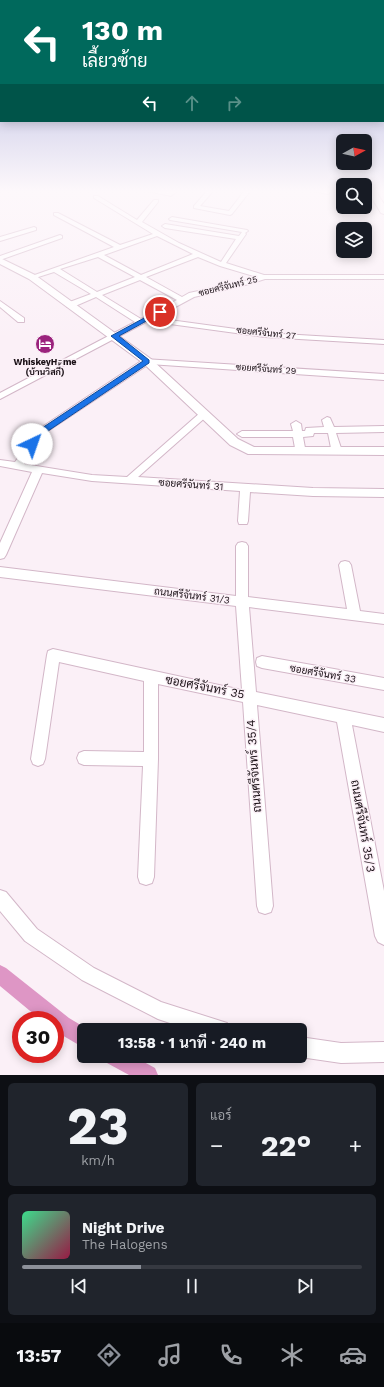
<!DOCTYPE html>
<html lang="th">
<head>
<meta charset="utf-8">
<style>
  :root { --surface:#171b24; --page:#20242c; --text:#f1f3f6; --muted:#9ea1a6; --line:#363941; --accent:#8c9099 }
  body { margin:0; font-family:"Work Sans",Sarabun,sans-serif; background:var(--page); color:var(--text); height:100vh; display:flex; flex-direction:column; font-size:15px; white-space:nowrap }
  * { box-sizing:border-box; margin:0 }
  p { font-size:13px; color:var(--muted) }
  .icon { flex:none; width:22px; height:22px; fill:none; stroke:currentColor; stroke-width:2; stroke-linecap:round; stroke-linejoin:round }
  .map { position:relative; height:1075px; overflow:hidden }
  .sheet { display:flex; flex-direction:column; gap:8px; padding:8px; background:#0d0f14; flex:1 }
  .sheet>* { flex:none }
  .hud { position:absolute; left:0px; top:0px; width:384px; height:122px; box-shadow:0 2px 10px #0003; background:#00695c; color:#fff; overflow:hidden }
  .needle { width:26px; rotate:82deg }
  .fabs { position:absolute; left:336px; top:134px; display:grid; gap:8px }
  .fabs a { display:grid; place-items:center; width:36px; height:36px; border-radius:6px; background:var(--surface); box-shadow:0 2px 10px #0003; font-size:20px }
  .speed { position:absolute; left:12px; top:1011px; display:flex; gap:8px; font-size:20px; font-weight:700; text-align:center }
  .speed>* { display:grid; place-content:center; width:52px; height:52px; border-radius:50%; background:var(--surface); box-shadow:0 2px 10px #0003; line-height:1 }
  .speed .limit { border:6px solid #d22; background:#fff; color:#111 }
  .pin { position:absolute; display:grid; place-items:center; width:34px; height:34px; color:#fff; margin:-17px; border:2px solid #fff; border-radius:50%; box-shadow:0 1px 4px #0007 }
  .me { position:absolute; width:44px; margin:-22px; rotate:42deg; stroke-linejoin:round; filter:drop-shadow(0 0 3px #0008) }
  .turn { display:flex; align-items:center; gap:14px; height:84px; padding:0 16px; font-size:18px }
  .turn .icon { width:52px; height:52px; stroke-width:2.5 }
  .turn b { display:block; font-size:28px; line-height:34px }
  .lanes { display:flex; align-items:center; height:38px; padding:0 16px; background:#0003; justify-content:center; gap:20px; direction:ltr }
  .lanes .off { opacity:.35 }
  .big { font-size:30px; font-weight:700; line-height:1.1 }
  .sheet .widget { flex:1; display:flex; flex-direction:column; justify-content:center; gap:6px; min-width:0; padding:0 14px; border-radius:6px; background:var(--page) }
  .sheet .dial { align-items:center; gap:0 }
  .dial b { font-size:52px; line-height:1 }
  .song { display:flex; align-items:center; gap:12px }
  .cover { width:48px; height:48px; border-radius:6px; background:linear-gradient(135deg,hsl(150 70% 55%),hsl(340 70% 35%)) }
  .played { height:4px; border-radius:2px; background:linear-gradient(90deg,var(--accent) 35%,var(--line) 35%) }
  .keys { display:flex; justify-content:space-around; direction:ltr }
  .heat { display:flex; justify-content:space-between; align-items:center; font-size:22px; direction:ltr }
  .sheet .tiles { flex:1; display:grid; gap:8px; grid-template-columns:1fr 1fr }
  .widget:last-child { grid-column:span 2 }
  .trip { position:absolute; left:77px; top:1023px; width:230px; height:40px; border-radius:6px; background:var(--surface); box-shadow:0 2px 10px #0003; font-weight:700; line-height:40px; text-align:center }
  .tabs { display:flex; height:64px; justify-content:space-around; align-items:center; background:#090b0e; color:var(--muted) }
  .tabs .icon { width:28px; height:28px }
  .tabs .on { color:var(--accent) }
  .tabs b { font-size:18px; color:var(--text) }
  .map>svg:first-child { display:block }
</style>
</head>
<body>
<div class="map">
<svg width="384" height="1075" viewBox="0 0 384 1075">
  <rect width="100%" height="100%" fill="#fbf0f7"/>
  <g fill="none" stroke-linecap="round" stroke-linejoin="round">
    <g fill="#de96c5" fill-rule="evenodd">
      <path d="M 0,965 L 6,968 L 69,1018 L 89,1030 L 84,1030 L 84,1048 L 55,1031 L 55,1020 L 41,1020 L 0,986 Z"/>
      <path d="M 104,1056 L 133,1056 L 155,1068 L 158,1075 L 129,1075 L 107,1063 Z"/>
    </g>
    <defs>
      <g id="minor">
        <path d="M 143,190 L 170,192 L 172,190 L 178,190 L 171,196 Z"/>
        <path d="M 208,190 L 214,190 L 200,206 L 229,211 L 245,190 L 251,190 L 232,214 L 230,215 L 194,208 L 194,206 Z"/>
        <path d="M 309,190 L 331,190 L 331,192 L 328,194 Z"/>
        <path d="M 94,196 L 98,196 L 137,220 L 154,200 L 158,200 L 158,202 L 142,222 L 179,243 L 221,262 L 236,239 L 165,228 L 162,226 L 165,224 L 239,236 L 242,232 L 170,220 L 169,219 L 172,217 L 247,230 L 248,231 L 245,233 L 246,234 L 226,263 L 264,275 L 384,275 L 384,279 L 265,279 L 249,284 L 194,297 L 155,318 L 265,333 L 384,340 L 384,344 L 265,337 L 148,321 L 0,399 L 0,393 L 135,322 L 96,297 L 73,307 L 67,307 L 67,303 L 91,294 L 54,272 L 32,279 L 29,277 L 114,247 L 54,215 L 54,213 L 58,213 L 120,245 L 153,234 L 94,198 ZM 157,236 L 193,254 L 141,275 L 104,255 ZM 98,257 L 135,277 L 97,292 L 60,269 ZM 198,257 L 220,266 L 257,277 L 245,281 L 189,293 L 182,297 L 146,277 ZM 140,280 L 177,300 L 141,319 L 102,295 Z"/>
        <path d="M 34,227 L 36,228 L 36,230 L 0,241 L 0,237 Z"/>
        <path d="M 60,235 L 62,236 L 62,238 L 0,260 L 0,256 Z"/>
        <path d="M 0,301 L 24,318 L 24,322 L 18,322 L 0,307 Z"/>
        <path d="M 144,359 L 384,374 L 384,380 L 149,364 L 48,431 L 36,446 L 24,464 L 92,475 L 127,477 L 201,412 L 204,411 L 209,414 L 207,416 L 138,477 L 313,488 L 384,489 L 384,497 L 313,496 L 250,492 L 248,521 L 247,524 L 239,524 L 238,521 L 240,491 L 92,481 L 42,473 L 6,555 L 4,558 L 0,559 L 0,543 L 32,472 L 0,466 L 0,460 L 15,462 L 29,442 L 42,427 Z"/>
        <path d="M 327,417 L 330,418 L 334,427 L 384,426 L 384,432 L 336,433 L 341,448 L 336,451 L 331,448 L 328,433 L 314,433 L 313,436 L 303,437 L 305,448 L 300,451 L 295,448 L 293,437 L 242,437 L 237,434 L 242,431 L 293,431 L 291,424 L 296,421 L 301,424 L 302,431 L 305,431 L 306,428 L 324,427 L 322,420 Z"/>
        <path d="M 242,542 L 246,543 L 248,546 L 248,597 L 347,609 L 339,565 L 341,562 L 345,561 L 349,562 L 351,565 L 360,611 L 384,614 L 384,624 L 249,607 L 256,692 L 384,718 L 384,732 L 352,725 L 384,891 L 384,945 L 378,942 L 375,936 L 337,722 L 257,705 L 273,906 L 271,912 L 265,914 L 259,912 L 257,906 L 243,702 L 158,684 L 158,759 L 154,877 L 152,883 L 146,885 L 140,883 L 138,877 L 143,766 L 84,765 L 79,763 L 77,758 L 79,753 L 84,751 L 144,752 L 144,681 L 59,662 L 45,759 L 43,764 L 38,766 L 33,764 L 31,759 L 47,655 L 48,651 L 53,649 L 242,690 L 236,606 L 0,577 L 0,567 L 236,596 L 236,546 L 238,543 Z"/>
        <path d="M 262,656 L 384,678 L 384,690 L 262,668 L 257,666 L 256,662 L 257,658 Z"/>
        <path d="M 0,890 L 6,892 L 37,929 L 94,968 L 161,1002 L 227,1023 L 229,1030 L 191,1030 L 158,1019 L 82,980 L 25,941 L 0,911 Z"/>
        <path d="M 300,1037 L 341,1043 L 384,1042 L 384,1062 L 341,1063 L 300,1057 L 299,1056 L 300,1056 Z"/>
      </g>
      <path id="tertiary" d="M 0,258 L 35,275 L 151,359 L 238,439 L 254,447 L 384,447 L 384,455 L 248,454 L 230,445 L 143,363 L 29,279 L 0,264 Z"/>
      <path id="secondary" d="M 367,190 L 375,190 L 384,204 L 384,214 L 381,213 Z"/>
    </defs>
    <use href="#minor" stroke="#d3b7c8" stroke-width="2"/>
    <use href="#tertiary" stroke="#d3b7c8" stroke-width="2"/>
    <use href="#secondary" stroke="#d3b7c8" stroke-width="2"/>
    <use href="#minor" fill="#fff" fill-rule="evenodd"/>
    <use href="#tertiary" fill="#fff" fill-rule="evenodd"/>
    <use href="#secondary" fill="#fff" fill-rule="evenodd"/>
  </g>
  <linearGradient id="sky" x2="0" y2="1"><stop stop-color="#a4a8da"/><stop offset="0.56" stop-color="#fdf8fb"/><stop offset="1" stop-color="#fdf8fb" stop-opacity="0"/></linearGradient>
  <rect width="384" height="341" fill="url(#sky)"/>
  <path fill="#1a73e8" stroke="#114b97" d="M 157,311 L 163,312 L 119,336 L 149,360 L 149,363 L 48,431 L 35,445 L 30,445 L 30,442 L 42,428 L 143,361 L 111,336 Z"/>
  <defs>
    <symbol id="hotel-disc" viewBox="-11 -11 22 22"><circle r="9.5" fill="#9b237d" stroke="#fbf0f7"/><path d="M-6-4.5h1.5V1H6V5H4.5V3h-9V5H-6ZM-4 0a1.8 1.8 0 1 1 3.6 0ZM.5 0V-2.5h3Q6-2.5 6 0Z" fill="#fff"/></symbol>
  </defs>
  <g fill-rule="evenodd">
    <use href="#hotel-disc" x="34" y="333" width="22" height="22"/>
  </g>
  <g text-anchor="middle" stroke-width="3" stroke-linejoin="round" paint-order="stroke">
    <g font-size="9" fill="#1a1016" stroke="#fbf0f7">
      <text transform="translate(228 286) rotate(-14)" y="3">ซอยศรีจันทร์ 25</text>
      <text transform="translate(266 333) rotate(6)" y="3">ซอยศรีจันทร์ 27</text>
      <text transform="translate(266 369) rotate(4)" y="3">ซอยศรีจันทร์ 29</text>
    </g>
    <g font-size="9" font-weight="bold" fill="#1a1016" stroke="#fbf0f7">
      <text x="45" y="365">WhiskeyHome<tspan x="45" dy="10">(บ้านวิสกี้)</tspan></text>
    </g>
    <g font-size="10" fill="#1a1016" stroke="#fbf0f7">
      <text transform="translate(191 484) rotate(4)" y="4">ซอยศรีจันทร์ 31</text>
      <text transform="translate(192 595) rotate(7)" y="4">ถนนศรีจันทร์ 31/3</text>
      <text transform="translate(323 673) rotate(10)" y="4">ซอยศรีจันทร์ 33</text>
    </g>
    <g font-size="12" fill="#1a1016" stroke="#fbf0f7">
      <text transform="translate(205 687) rotate(11)" y="4">ซอยศรีจันทร์ 35</text>
      <text transform="translate(254 766) rotate(-94)" y="4">ถนนศรีจันทร์ 35/4</text>
      <text transform="translate(363 826) rotate(80)" y="4">ถนนศรีจันทร์ 35/3</text>
    </g>
  </g>
</svg>
<div class="fabs">
<a><svg class="needle" viewBox="-14 -14 28 28"><path d="M0-13l5 13h-10z" fill="#e53935"/><path d="M0 13l5-13h-10z" fill="#9ea1a6"/></svg></a>
<a><svg class="icon" aria-label="search" viewBox="0 0 24 24"><circle cx="10" cy="10" r="6"/><path d="M15 15l6 6"/></svg></a>
<a><svg class="icon" aria-label="layers" viewBox="0 0 24 24"><path d="M12 4l9 5-9 5-9-5zM3 14l9 5 9-5"/></svg></a>
</div>
<div class="speed"><div class="limit">30</div></div>
<div class="pin" style="left:160px;top:312px;background:#d93025"><svg class="icon" aria-label="arrive" viewBox="0 0 24 24"><path d="M6 21V4h12l-3 4 3 4H6"/></svg></div>
<svg class="me" style="left:32px;top:444px" viewBox="-20 -20 40 40"><circle r="19" fill="#fff"/><path d="M0-13L10 11 0 6-10 11z" fill="#1a73e8"/></svg>
<div class="trip">13:58 · 1 นาที · 240 m</div>
<div class="hud">
<div class="turn"><svg class="icon" aria-label="left" viewBox="0 0 24 24"><path d="M17 20v-9H6M10 6l-5 5 5 5"/></svg><div><b>130 m</b>เลี้ยวซ้าย</div></div>
<div class="lanes"><svg class="icon" aria-label="left" viewBox="0 0 24 24"><path d="M17 20v-9H6M10 6l-5 5 5 5"/></svg><svg class="icon off" aria-label="ahead" viewBox="0 0 24 24"><path d="M12 20V5M6 11l6-6 6 6"/></svg><svg class="icon off" aria-label="right" viewBox="0 0 24 24"><path d="M7 20v-9h11M14 6l5 5-5 5"/></svg></div>
</div>
</div>
<section class="sheet">
<div class="tiles">
<div class="widget dial"><b>23</b><p>km/h</p></div>
<div class="widget"><p>แอร์</p>
<div class="heat"><a>−</a><b class="big">22°</b><a>+</a></div>
</div>
<div class="widget">
<div class="song"><i class="cover"></i><div><b>Night Drive</b><p>The Halogens</p></div></div>
<div class="played"></div>
<div class="keys"><svg class="icon" aria-label="previous" viewBox="0 0 24 24"><path d="M18 5L8 12l10 7zM5 5v14"/></svg><svg class="icon" aria-label="pause" viewBox="0 0 24 24"><path d="M8 5v14M16 5v14"/></svg><svg class="icon" aria-label="next" viewBox="0 0 24 24"><path d="M6 5l10 7-10 7zM19 5v14"/></svg></div>
</div>
</div>
</section>
<nav class="tabs">
<b>13:57</b>
<svg class="icon on" aria-label="directions" viewBox="0 0 24 24"><path d="M12 3l9 9-9 9-9-9zM9 14v-3h6M13 9l2 2-2 2"/></svg>
<svg class="icon" aria-label="music" viewBox="0 0 24 24"><path d="M9 18V5l10-2v13"/><circle cx="6" cy="18" r="3"/><circle cx="16" cy="16" r="3"/></svg>
<svg class="icon" aria-label="phone" viewBox="0 0 24 24"><path d="M5 4h4l2 5-3 2q2 4 5 5l2-3 5 2v4C11 20 4 13 5 4z"/></svg>
<svg class="icon" aria-label="climate" viewBox="0 0 24 24"><path d="M12 3v18M4 7l16 10M4 17L20 7"/></svg>
<svg class="icon" aria-label="car" viewBox="0 0 24 24"><path d="M5 17H2v-5l4-1 3-4h7l3 4 3 1v5h-3M9 17h6M6 11h13"/><circle cx="7" cy="17" r="2"/><circle cx="17" cy="17" r="2"/></svg>
</nav>
</body>
</html>
